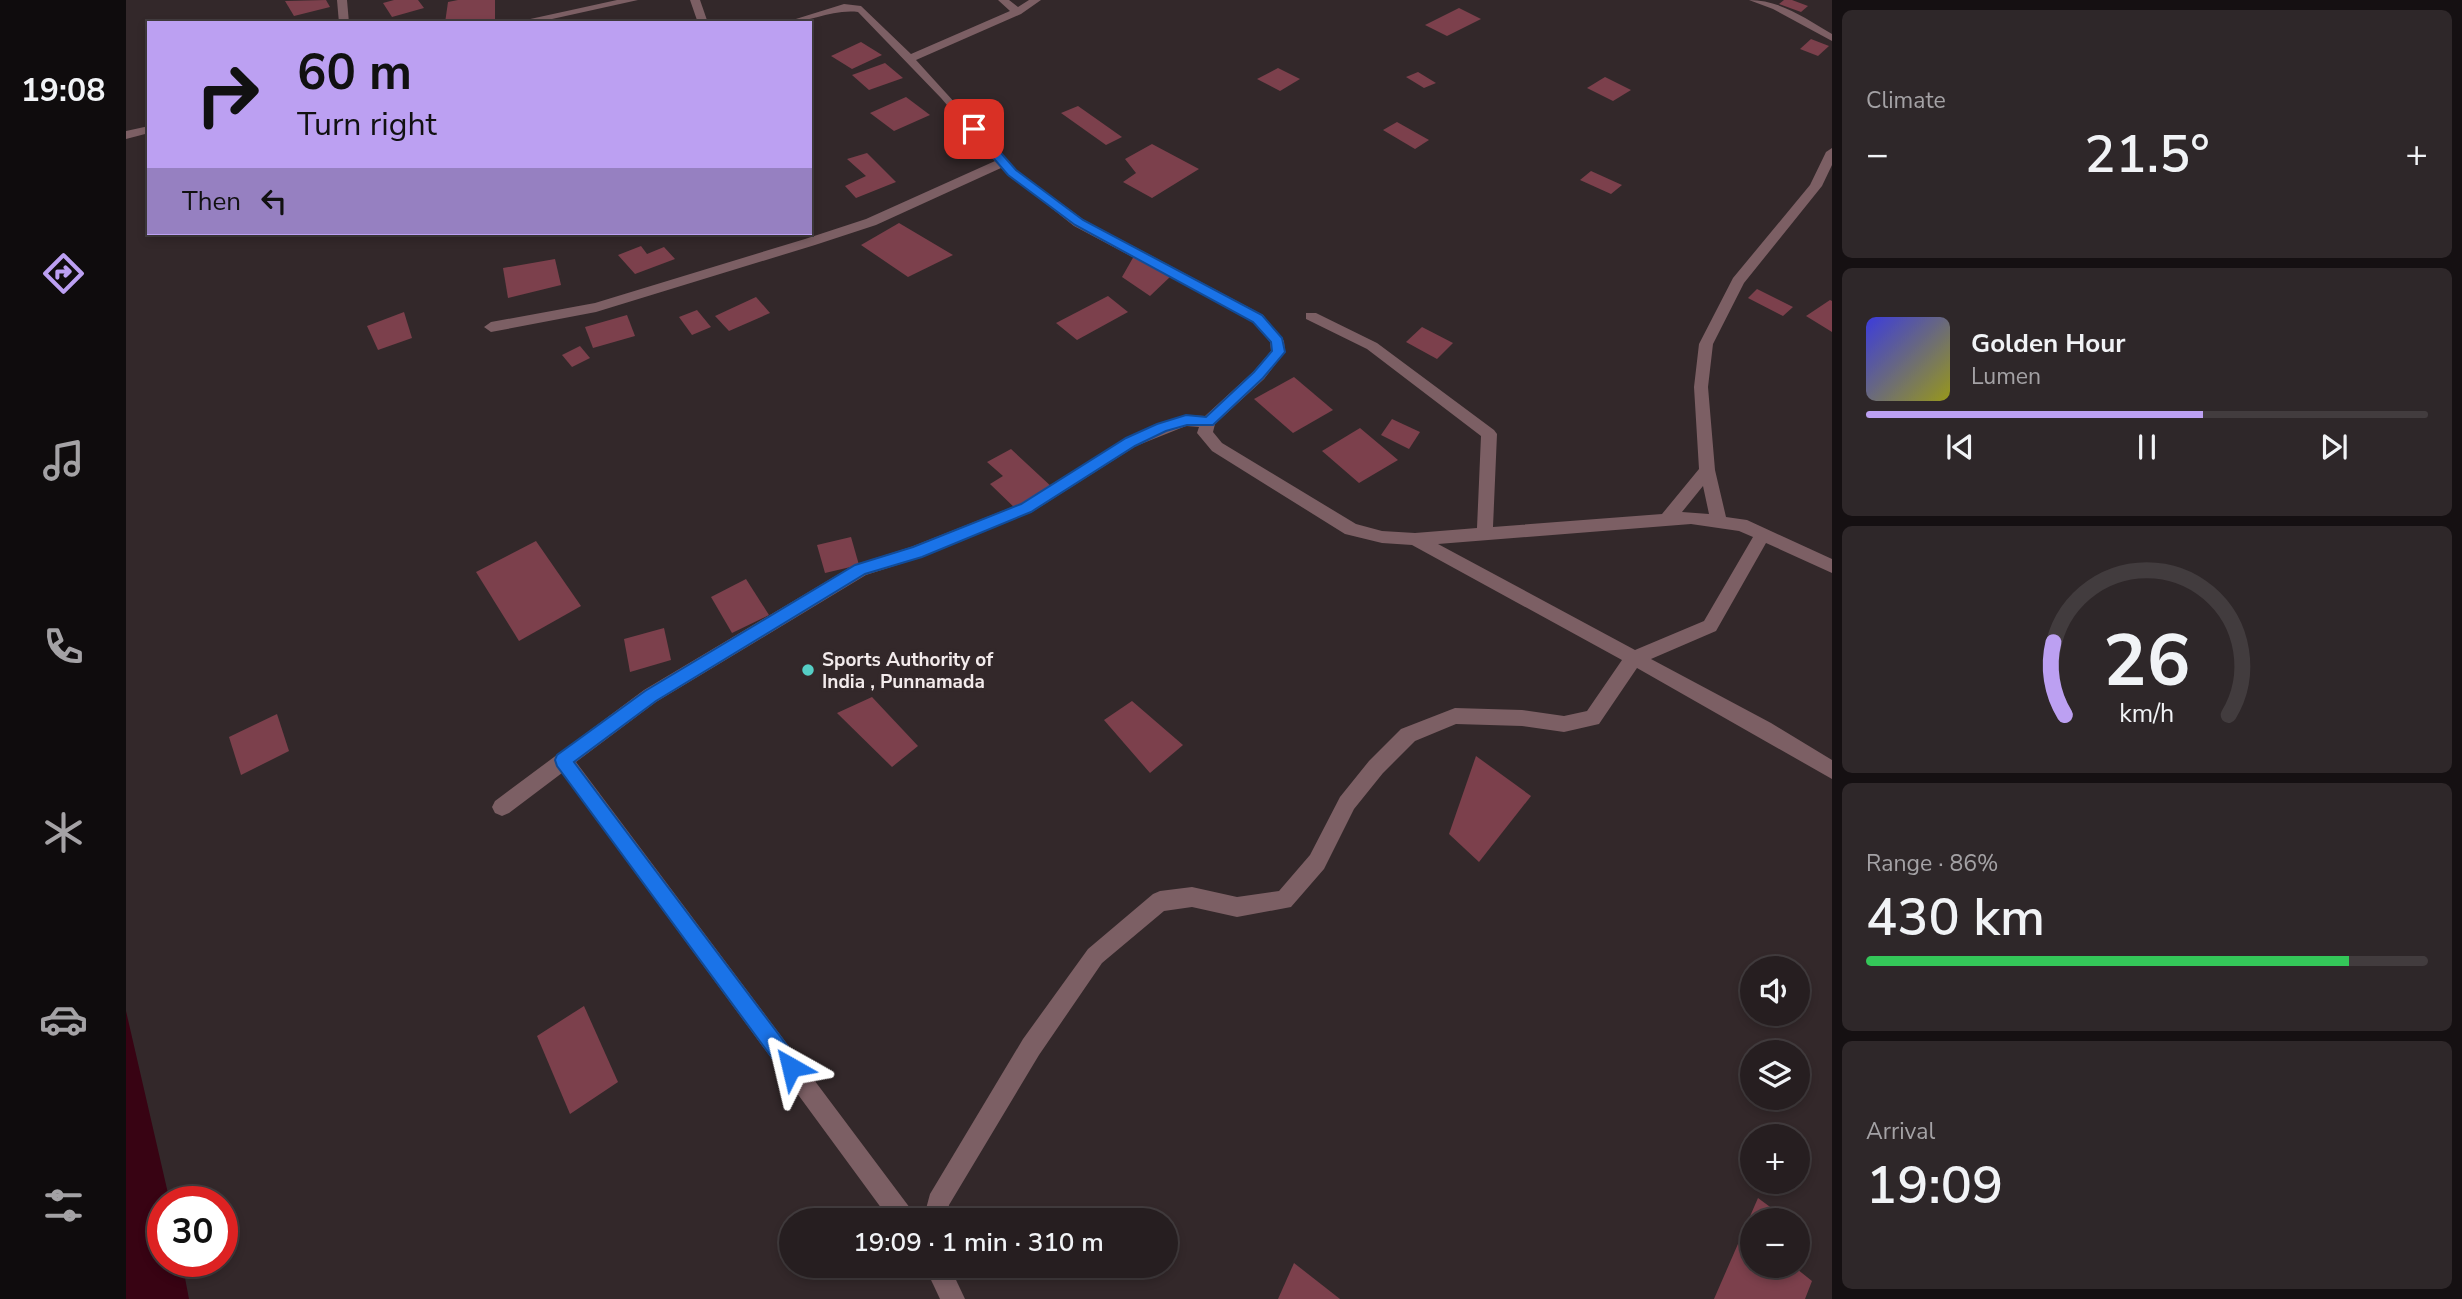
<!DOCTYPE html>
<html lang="en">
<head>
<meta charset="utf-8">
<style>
  :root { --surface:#261e20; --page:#2e2729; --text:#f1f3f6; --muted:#a4a2a5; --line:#423c3e; --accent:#bca0f2 }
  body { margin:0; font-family:"Nunito Sans",sans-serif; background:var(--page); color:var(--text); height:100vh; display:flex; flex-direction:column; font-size:26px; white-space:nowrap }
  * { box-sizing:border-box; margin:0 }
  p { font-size:23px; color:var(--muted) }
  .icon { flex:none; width:38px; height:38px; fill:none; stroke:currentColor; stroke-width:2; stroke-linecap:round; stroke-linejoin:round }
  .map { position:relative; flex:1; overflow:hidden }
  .side { display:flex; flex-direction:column; gap:10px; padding:10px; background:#151012; width:630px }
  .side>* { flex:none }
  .top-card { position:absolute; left:21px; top:21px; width:665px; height:214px; border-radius:0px; box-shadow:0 4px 10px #0003,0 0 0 2px var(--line); background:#bca0f2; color:#111; overflow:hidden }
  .fabs { position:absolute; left:1614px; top:956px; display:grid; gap:14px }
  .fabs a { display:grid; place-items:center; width:70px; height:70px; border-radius:50%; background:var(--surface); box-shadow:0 4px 10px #0003,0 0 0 2px var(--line); font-size:35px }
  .speed { position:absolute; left:21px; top:1186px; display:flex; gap:14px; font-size:35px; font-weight:700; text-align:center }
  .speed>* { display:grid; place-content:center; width:91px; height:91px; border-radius:50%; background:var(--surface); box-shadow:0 4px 10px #0003,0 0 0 2px var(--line); line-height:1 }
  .speed .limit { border:10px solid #d22; background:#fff; color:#111 }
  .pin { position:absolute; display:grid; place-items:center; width:60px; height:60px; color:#fff; margin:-30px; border-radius:14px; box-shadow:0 4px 10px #0006 }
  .me { position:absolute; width:77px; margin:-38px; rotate:323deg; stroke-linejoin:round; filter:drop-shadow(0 0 5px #0008) }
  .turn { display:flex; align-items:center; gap:24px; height:147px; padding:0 35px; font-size:32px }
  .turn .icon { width:91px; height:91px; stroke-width:2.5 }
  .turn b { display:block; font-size:49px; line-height:60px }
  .then { display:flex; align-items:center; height:66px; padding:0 35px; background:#0003; gap:14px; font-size:26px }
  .big { font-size:52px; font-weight:600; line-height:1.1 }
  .side .widget { flex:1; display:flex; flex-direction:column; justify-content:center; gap:10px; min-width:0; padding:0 24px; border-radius:10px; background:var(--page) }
  .side .dial { align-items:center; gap:0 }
  .dial svg { height:182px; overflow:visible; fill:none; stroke:var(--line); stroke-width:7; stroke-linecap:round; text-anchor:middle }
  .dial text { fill:var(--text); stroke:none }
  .song { display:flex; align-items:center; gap:21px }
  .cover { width:84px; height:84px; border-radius:10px; background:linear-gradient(135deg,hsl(240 70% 55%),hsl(60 70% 35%)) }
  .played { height:7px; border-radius:4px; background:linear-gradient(90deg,var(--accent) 60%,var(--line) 60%) }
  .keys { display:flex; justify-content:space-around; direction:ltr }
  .heat { display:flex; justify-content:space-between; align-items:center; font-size:38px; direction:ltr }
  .charge { height:10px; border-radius:5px; background:linear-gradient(90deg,#34c759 86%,var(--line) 0) }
  .trip { position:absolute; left:653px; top:1208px; width:399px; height:70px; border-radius:35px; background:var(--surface); box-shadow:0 4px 10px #0003,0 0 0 2px var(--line); font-weight:600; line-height:70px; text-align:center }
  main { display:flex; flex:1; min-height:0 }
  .menu { display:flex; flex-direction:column; width:126px; justify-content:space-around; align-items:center; background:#0f0c0d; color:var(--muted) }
  .menu .icon { width:49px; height:49px }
  .menu .on { color:var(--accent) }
  .menu b { font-size:32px; color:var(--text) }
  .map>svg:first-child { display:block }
</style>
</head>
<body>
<main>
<nav class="menu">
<b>19:08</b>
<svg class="icon on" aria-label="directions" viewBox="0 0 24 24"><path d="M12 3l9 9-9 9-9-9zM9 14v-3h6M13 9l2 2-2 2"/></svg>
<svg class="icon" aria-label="music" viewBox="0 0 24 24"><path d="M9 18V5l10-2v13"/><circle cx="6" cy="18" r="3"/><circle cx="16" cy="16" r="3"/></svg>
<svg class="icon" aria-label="phone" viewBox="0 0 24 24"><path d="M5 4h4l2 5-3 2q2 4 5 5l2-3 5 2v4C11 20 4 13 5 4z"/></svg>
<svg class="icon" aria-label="climate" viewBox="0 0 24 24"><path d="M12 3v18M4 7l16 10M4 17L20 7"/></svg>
<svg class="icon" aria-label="car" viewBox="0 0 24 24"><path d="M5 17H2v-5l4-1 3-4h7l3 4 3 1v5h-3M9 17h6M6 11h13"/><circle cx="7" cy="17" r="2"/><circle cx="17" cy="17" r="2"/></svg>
<svg class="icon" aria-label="filters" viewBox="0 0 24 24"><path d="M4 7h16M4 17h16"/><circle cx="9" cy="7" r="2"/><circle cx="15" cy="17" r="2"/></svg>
</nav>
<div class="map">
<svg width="1706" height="1299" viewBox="0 0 1706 1299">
  <rect width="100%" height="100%" fill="#33282a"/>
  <path fill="#380313" d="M 0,1011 L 44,1202 L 37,1202 L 37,1262 L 56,1262 L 63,1299 L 0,1299 Z"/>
  <g fill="#7c404c">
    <path d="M 200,0 L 204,7 L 168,16 L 159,1 Z"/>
    <path d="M 268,0 L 292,0 L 298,8 L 266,17 L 257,3 Z"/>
    <path d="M 332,0 L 369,0 L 369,22 L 319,23 L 322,2 Z"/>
    <path d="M 1658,0 L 1666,0 L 1682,6 L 1675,12 L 1653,4 Z"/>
    <path d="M 1333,8 L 1355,19 L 1321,36 L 1299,25 Z"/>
    <path d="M 1685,39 L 1703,46 L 1692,56 L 1674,49 Z"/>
    <path d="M 735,42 L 756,55 L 726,69 L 705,56 Z"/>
    <path d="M 759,63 L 777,78 L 743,90 L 726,75 Z"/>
    <path d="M 1152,68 L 1174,79 L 1154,91 L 1131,79 Z"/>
    <path d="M 1292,72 L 1310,83 L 1298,88 L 1280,77 Z"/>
    <path d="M 1479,77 L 1505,90 L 1487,101 L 1461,88 Z"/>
    <path d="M 780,97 L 804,115 L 768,131 L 744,113 Z"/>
    <path d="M 952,106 L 996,137 L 980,145 L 935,113 Z"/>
    <path d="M 1271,122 L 1303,140 L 1289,149 L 1257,130 Z"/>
    <path d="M 1026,144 L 1073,169 L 1026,198 L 997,182 L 1010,173 L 999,159 Z"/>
    <path d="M 741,153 L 770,182 L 730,198 L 719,186 L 740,176 L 721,159 Z"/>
    <path d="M 1465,171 L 1496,185 L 1485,194 L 1454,180 Z"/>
    <path d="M 773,223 L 827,255 L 782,277 L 735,245 Z"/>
    <path d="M 515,246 L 521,254 L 538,247 L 549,259 L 509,274 L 492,255 Z"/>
    <path d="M 1008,256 L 1046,275 L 1024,296 L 996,277 Z"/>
    <path d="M 429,259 L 435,285 L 382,298 L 377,268 Z"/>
    <path d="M 1631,289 L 1667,307 L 1657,316 L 1622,298 Z"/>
    <path d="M 982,296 L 1002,312 L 951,340 L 930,323 Z"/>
    <path d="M 630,297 L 644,313 L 603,331 L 589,316 Z"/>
    <path d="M 1704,300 L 1706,301 L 1706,332 L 1680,316 Z"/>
    <path d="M 571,310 L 585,327 L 566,335 L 553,317 Z"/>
    <path d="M 278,312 L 286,338 L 252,350 L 241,326 Z"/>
    <path d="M 501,315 L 509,336 L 467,348 L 459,327 Z"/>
    <path d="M 1296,327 L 1327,343 L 1311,359 L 1280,342 Z"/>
    <path d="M 454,346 L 464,358 L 446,367 L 436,355 Z"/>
    <path d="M 1168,377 L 1207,410 L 1167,433 L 1128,399 Z"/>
    <path d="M 1266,419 L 1294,432 L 1283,449 L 1255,435 Z"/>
    <path d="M 1234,428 L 1272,460 L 1233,483 L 1196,451 Z"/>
    <path d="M 885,449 L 928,489 L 892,511 L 864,484 L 877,476 L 861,462 Z"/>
    <path d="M 725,537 L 733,565 L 699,573 L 691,545 Z"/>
    <path d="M 410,541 L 455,606 L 393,641 L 350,572 Z"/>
    <path d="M 620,579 L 643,615 L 606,633 L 585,597 Z"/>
    <path d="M 538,628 L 545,660 L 504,672 L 498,639 Z"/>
    <path d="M 746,697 L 792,746 L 766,767 L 711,713 Z"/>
    <path d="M 1006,701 L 1057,745 L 1024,773 L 978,720 Z"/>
    <path d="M 151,714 L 163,751 L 115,775 L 103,737 Z"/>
    <path d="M 1350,756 L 1405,796 L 1353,862 L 1323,834 Z"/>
    <path d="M 458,1006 L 492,1082 L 444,1114 L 411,1036 Z"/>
    <path d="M 1632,1198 L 1662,1220 L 1626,1220 L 1626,1265 L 1671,1265 L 1671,1227 L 1683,1236 L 1671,1269 L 1686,1281 L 1679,1299 L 1588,1299 Z"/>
    <path d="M 1168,1263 L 1214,1299 L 1152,1299 Z"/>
  </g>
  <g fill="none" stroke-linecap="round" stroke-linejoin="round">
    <path fill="#7c5f64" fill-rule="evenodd" d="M 1623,0 C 1654,0 1679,18 1706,34 L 1706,41 L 1647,9 Z"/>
    <g fill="#7c5f64" fill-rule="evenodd">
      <path d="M 211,0 L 221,0 L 223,23 L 213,23 Z"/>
      <path d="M 491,0 L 512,0 L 408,23 L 386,23 Z"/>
      <path d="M 564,0 L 574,0 L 582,23 L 572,23 Z"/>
      <path d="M 872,0 L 883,0 L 892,7 L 903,0 L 915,0 L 895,14 L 790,60 L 890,170 L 958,220 L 1137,315 L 1158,341 L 1159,352 L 1138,379 L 1089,424 L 1087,432 L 1096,443 L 1230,524 L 1256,531 L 1289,533 L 1351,528 L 1355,436 L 1241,349 L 1180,319 L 1180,313 L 1190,313 L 1251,343 L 1368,430 L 1371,434 L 1367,527 L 1536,514 L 1573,469 L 1568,387 L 1573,344 L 1607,278 L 1684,185 L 1700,152 L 1706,148 L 1706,165 L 1696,186 L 1618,283 L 1587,344 L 1582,387 L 1589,470 L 1600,517 L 1621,520 L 1706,559 L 1706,573 L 1640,543 L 1590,631 L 1525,659 L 1645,723 L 1706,760 L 1706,779 L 1511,668 L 1473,724 L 1438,732 L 1396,726 L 1330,724 L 1289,741 L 1257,773 L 1228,809 L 1198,869 L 1165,907 L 1111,917 L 1066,907 L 1038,911 L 976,963 L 913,1055 L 823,1205 L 821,1220 L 797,1220 L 804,1194 L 897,1039 L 962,949 L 1027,894 L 1034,891 L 1066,887 L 1111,897 L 1153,891 L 1184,855 L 1214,797 L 1243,761 L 1275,729 L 1329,708 L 1396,710 L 1438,716 L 1461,711 L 1496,660 L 1286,545 L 1256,543 L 1219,534 L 1086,451 L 1071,433 L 1073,427 L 1060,426 L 1010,446 L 906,512 L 796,557 L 740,575 L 530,702 L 450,762 L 787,1212 L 791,1220 L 764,1220 L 436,773 L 383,813 L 376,816 L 369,813 L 366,807 L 369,801 L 518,690 L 728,565 L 785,547 L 894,504 L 1000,438 L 1031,424 L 1060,415 L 1079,416 L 1128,371 L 1145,351 L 1144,342 L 1127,321 L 948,226 L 875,168 L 750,225 L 689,245 L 470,312 L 365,332 L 358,327 L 365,322 L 469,303 L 679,239 L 740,219 L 869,161 L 815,98 L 732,12 C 706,9 683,23 657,23 L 718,4 L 735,6 L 785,54 L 884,11 ZM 1577,486 L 1583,514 L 1556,512 ZM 1565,524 L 1613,531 L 1627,537 L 1578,621 L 1509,650 L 1312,544 Z"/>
      <path d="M 23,126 L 23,133 L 0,139 L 0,131 Z"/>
      <path d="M 798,1265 L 823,1265 L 839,1299 L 814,1299 Z"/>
    </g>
  </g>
  <path fill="#1a73e8" stroke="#114b97" stroke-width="2" d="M 844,127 L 852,127 L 890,170 L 957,220 L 1136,315 L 1156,338 L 1159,352 L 1137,378 L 1087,425 L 1061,425 L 1040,431 L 1009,446 L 905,512 L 796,557 L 739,574 L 530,701 L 448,762 L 672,1060 L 675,1067 L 672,1074 L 665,1077 L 658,1074 L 431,766 L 429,760 L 431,755 L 519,691 L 729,565 L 787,547 L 895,504 L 1000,438 L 1031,424 L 1060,415 L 1080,417 L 1128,372 L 1146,351 L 1145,342 L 1127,322 L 949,225 L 882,175 L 844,131 Z"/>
  <circle fill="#55cec5" stroke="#33282a" stroke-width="2.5" cx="682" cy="670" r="7"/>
  <g text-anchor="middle" stroke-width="7" stroke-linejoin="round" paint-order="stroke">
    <g font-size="19" font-weight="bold" fill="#f3ebec" stroke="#33282a" text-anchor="start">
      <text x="696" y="666">Sports Authority of<tspan x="696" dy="22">India , Punnamada</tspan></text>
    </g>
  </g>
</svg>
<div class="fabs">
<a><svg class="icon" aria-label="sound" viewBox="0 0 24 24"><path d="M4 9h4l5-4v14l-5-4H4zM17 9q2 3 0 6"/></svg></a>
<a><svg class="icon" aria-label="layers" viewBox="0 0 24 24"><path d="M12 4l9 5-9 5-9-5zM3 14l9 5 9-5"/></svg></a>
<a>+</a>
<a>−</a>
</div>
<div class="speed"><div class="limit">30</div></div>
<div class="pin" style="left:848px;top:129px;background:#d93025"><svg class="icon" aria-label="arrive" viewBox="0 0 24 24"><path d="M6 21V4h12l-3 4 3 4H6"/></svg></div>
<svg class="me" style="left:665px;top:1067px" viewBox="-20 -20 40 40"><path d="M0-17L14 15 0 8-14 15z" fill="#1a73e8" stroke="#fff" stroke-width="4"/></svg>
<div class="trip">19:09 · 1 min · 310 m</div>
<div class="top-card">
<div class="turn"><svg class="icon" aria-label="right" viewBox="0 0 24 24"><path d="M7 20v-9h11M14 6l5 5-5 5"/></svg><div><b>60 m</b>Turn right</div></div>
<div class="then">Then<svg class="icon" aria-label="left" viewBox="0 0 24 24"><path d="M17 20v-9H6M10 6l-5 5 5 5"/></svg></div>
</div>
</div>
<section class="side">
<div class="widget"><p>Climate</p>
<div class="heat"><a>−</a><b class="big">21.5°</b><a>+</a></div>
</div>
<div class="widget">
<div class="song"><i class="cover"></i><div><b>Golden Hour</b><p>Lumen</p></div></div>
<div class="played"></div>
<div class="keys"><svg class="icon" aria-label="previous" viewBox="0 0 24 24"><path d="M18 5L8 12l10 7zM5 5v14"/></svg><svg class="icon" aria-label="pause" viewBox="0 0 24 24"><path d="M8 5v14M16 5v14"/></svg><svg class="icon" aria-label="next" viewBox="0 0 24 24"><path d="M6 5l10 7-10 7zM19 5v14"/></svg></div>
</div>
<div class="widget dial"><svg viewBox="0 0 100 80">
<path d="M14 69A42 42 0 1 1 86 69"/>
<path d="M14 69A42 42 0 0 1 9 37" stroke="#bca0f2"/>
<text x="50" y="56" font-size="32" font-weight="700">26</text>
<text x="50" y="72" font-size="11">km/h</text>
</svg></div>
<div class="widget"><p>Range · 86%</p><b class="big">430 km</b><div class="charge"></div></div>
<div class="widget"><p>Arrival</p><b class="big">19:09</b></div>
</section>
</main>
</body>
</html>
